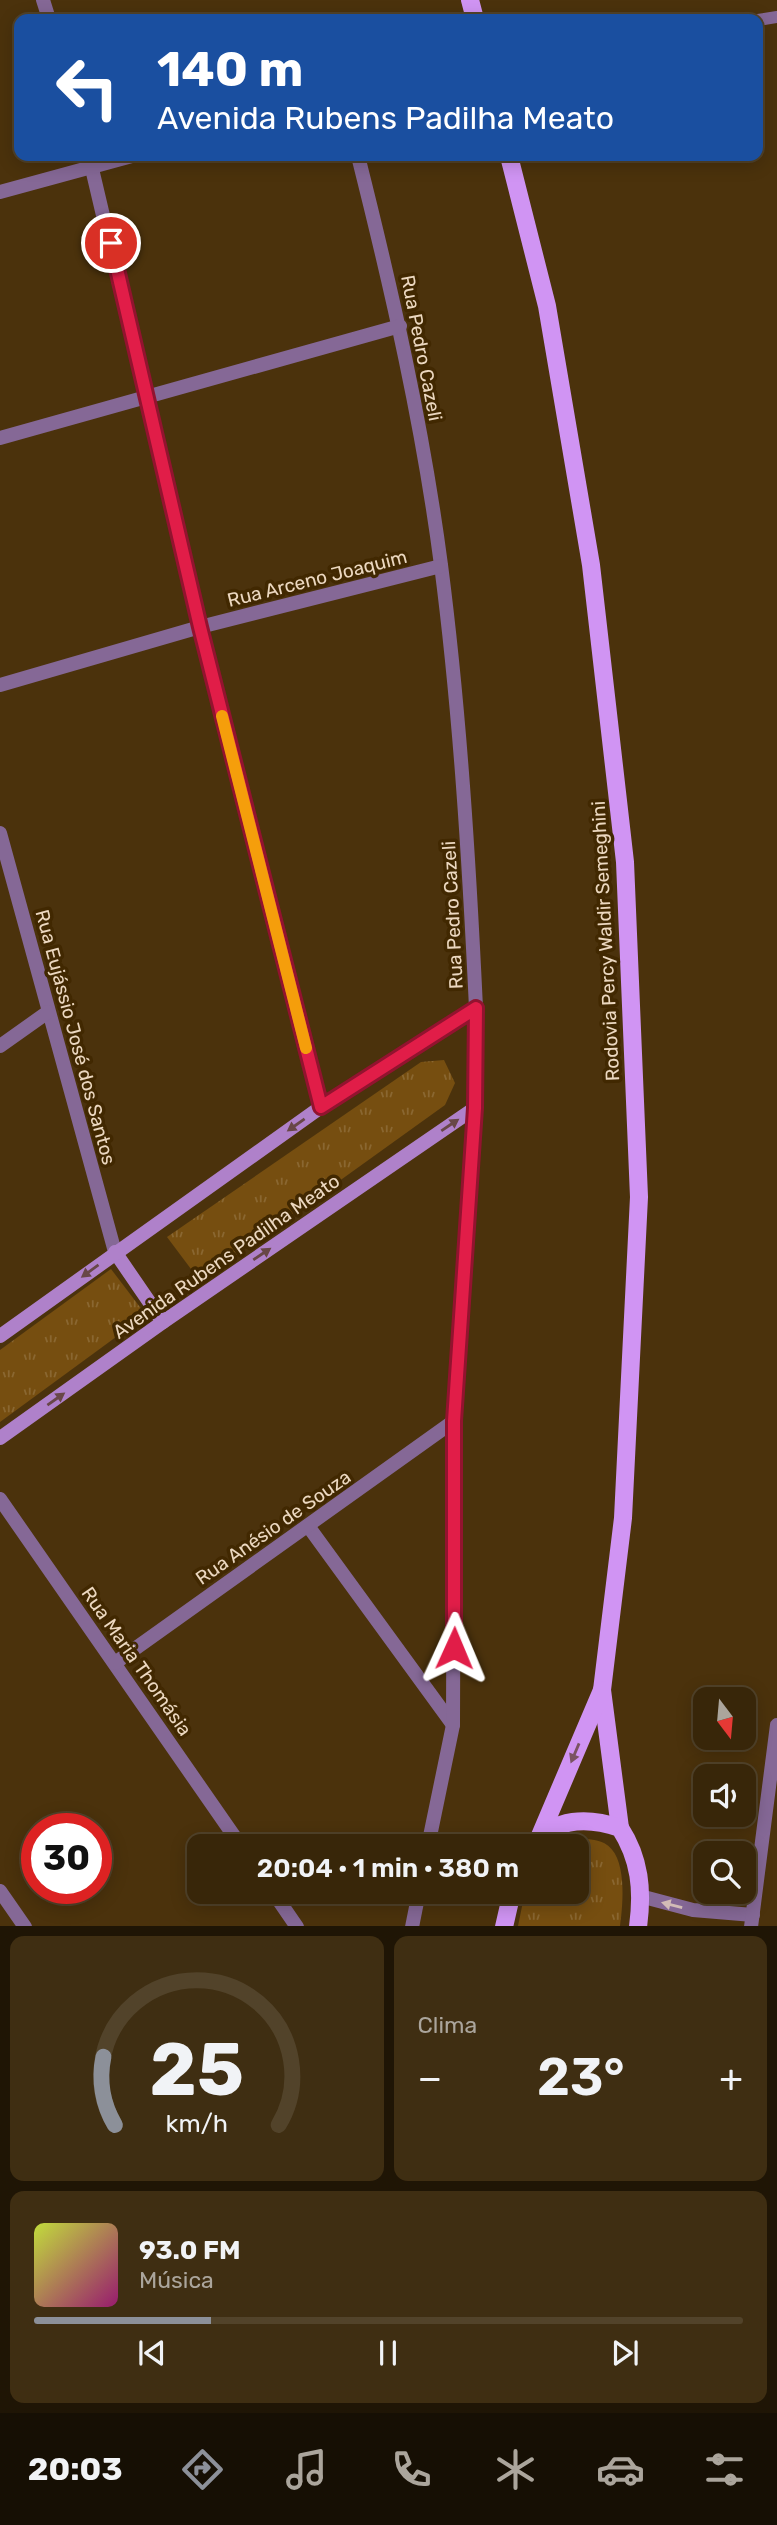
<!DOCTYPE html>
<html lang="pt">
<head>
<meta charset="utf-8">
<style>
  :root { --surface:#382609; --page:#3f2e12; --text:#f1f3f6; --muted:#aba59c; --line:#52432a; --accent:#8c9099 }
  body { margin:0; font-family:Rubik,sans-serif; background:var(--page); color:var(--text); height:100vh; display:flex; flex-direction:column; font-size:26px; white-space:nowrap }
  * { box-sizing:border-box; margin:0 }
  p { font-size:23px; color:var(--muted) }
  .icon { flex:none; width:38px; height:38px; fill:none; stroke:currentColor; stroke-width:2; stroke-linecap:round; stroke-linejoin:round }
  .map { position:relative; height:1926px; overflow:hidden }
  .sheet { display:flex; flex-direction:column; gap:10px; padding:10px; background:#1f1505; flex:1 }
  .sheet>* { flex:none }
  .hud { position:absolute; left:14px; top:14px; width:749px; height:147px; border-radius:14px; box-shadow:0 4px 18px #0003,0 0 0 2px var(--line); background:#1a4fa0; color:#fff; overflow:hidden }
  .needle { width:46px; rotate:164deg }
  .tools { position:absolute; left:693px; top:1687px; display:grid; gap:14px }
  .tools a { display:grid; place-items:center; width:63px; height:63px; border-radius:14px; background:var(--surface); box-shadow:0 4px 18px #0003,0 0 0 2px var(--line); font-size:35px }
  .speed { position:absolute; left:21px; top:1813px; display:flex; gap:14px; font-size:35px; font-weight:700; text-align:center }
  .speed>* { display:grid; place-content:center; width:91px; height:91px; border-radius:50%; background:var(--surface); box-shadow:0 4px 18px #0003,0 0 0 2px var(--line); line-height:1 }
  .speed .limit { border:10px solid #d22; background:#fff; color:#111 }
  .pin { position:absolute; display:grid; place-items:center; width:60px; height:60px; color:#fff; margin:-30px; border:4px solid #fff; border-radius:50%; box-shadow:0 2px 7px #0007 }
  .me { position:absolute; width:77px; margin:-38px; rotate:1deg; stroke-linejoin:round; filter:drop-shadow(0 0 5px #0008) }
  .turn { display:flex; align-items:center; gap:24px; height:147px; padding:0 28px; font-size:32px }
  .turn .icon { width:91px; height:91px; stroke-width:2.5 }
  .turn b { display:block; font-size:49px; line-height:60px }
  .big { font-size:52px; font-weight:600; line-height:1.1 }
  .sheet .widget { flex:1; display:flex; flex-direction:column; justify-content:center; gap:10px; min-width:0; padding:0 24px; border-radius:14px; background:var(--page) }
  .sheet .dial { align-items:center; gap:0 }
  .dial svg { height:182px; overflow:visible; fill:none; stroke:var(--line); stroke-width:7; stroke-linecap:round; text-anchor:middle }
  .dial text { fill:var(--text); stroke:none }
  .song { display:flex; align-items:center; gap:21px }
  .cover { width:84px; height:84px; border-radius:10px; background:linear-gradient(135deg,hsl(70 70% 55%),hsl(320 70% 35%)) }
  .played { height:7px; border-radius:4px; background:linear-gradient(90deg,var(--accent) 25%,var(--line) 25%) }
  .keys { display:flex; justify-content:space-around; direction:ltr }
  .heat { display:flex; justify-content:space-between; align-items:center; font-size:38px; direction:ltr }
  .sheet .tiles { flex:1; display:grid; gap:10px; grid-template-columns:1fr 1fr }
  .widget:last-child { grid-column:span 2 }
  .trip { position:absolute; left:187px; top:1834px; width:402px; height:70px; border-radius:14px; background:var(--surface); box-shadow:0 4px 18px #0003,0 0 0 2px var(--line); font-weight:600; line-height:70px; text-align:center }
  .menu { display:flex; height:112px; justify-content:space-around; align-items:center; background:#160f04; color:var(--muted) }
  .menu .icon { width:49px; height:49px }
  .menu .active { color:var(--accent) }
  .menu b { font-size:32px; color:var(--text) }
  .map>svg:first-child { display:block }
</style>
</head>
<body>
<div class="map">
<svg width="777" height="1927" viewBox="0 0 777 1927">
  <defs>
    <pattern id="grass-tufts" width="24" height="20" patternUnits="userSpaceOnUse" patternTransform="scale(1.75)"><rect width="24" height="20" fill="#764e10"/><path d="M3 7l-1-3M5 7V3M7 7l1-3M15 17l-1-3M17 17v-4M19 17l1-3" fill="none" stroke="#8a6731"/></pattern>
  </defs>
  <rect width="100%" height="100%" fill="#4b320c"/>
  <g fill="url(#grass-tufts)">
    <path d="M 444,1060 L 455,1083 L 445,1105 L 200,1281 L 167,1237 L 421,1062 Z"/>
    <path d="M 111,1269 L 146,1315 L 0,1422 L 0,1350 Z"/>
    <path d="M 577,1838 C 586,1839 596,1839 604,1843 C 628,1855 623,1905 620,1926 L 518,1926 L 525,1892 L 578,1892 L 578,1846 L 554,1846 L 559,1842 Z"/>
  </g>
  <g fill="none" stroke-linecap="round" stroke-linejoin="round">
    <path stroke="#856896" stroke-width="12" d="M 758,20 L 777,17"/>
    <g stroke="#856896" stroke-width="14">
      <path d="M 43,0 L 49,19"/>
      <path d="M 89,156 L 200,627 L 321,1107"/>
      <path d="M 358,156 C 392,291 423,427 441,565 C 460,712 469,860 476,1008"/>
      <path d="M 0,192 L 132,156"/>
      <path d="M 0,438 L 400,326"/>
      <path d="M 0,685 L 200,627 L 441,566"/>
      <path d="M 0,833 L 115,1252"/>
      <path d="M 0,1046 L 48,1012"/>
      <path d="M 0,1499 L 241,1846"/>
      <path d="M 308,1526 L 453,1725"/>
      <path d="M 115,1663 L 454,1421"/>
      <path d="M 428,1846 L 453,1725 L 454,1421 L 475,1108"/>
      <path d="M 0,1891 L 25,1927"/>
      <path d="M 273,1892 L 297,1927"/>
      <path d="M 640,1896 L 693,1910 L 753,1915"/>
      <path d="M 412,1927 L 419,1892"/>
      <path d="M 751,1927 L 777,1725"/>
    </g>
    <g stroke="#af81ca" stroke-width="14">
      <path d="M 115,1252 L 163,1322"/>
      <path d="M 0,1336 L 321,1107 L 476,1008"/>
      <path d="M 0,1438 L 163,1322 L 475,1108 L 476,1008"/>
    </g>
    <g stroke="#d094f3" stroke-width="18">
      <path d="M 470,0 L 475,19"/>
      <path d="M 509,156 L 547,306 L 591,565 L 625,862 L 639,1197 L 623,1518 L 602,1690 L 620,1828"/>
      <path d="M 539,1838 L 602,1690"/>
      <path d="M 533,1846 C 555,1817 588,1817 620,1828 C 640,1859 643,1890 638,1927"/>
      <path d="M 504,1927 L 512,1892"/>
    </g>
  </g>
  <defs><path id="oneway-solid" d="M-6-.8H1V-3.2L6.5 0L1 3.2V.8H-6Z" transform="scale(1.75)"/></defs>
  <g fill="#684747">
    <use href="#oneway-solid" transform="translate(296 1125) rotate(145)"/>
    <use href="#oneway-solid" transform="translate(450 1125) rotate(-34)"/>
    <use href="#oneway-solid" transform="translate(262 1254) rotate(-34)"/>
    <use href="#oneway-solid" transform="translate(90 1271) rotate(144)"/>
    <use href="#oneway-solid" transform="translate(56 1399) rotate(-35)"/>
  </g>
  <use fill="#7a5362" href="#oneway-solid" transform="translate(575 1753) rotate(113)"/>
  <use fill="#d2bcb6" href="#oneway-solid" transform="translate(672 1905) rotate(-166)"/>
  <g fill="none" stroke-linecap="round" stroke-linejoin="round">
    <defs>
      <path id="route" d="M 111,243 L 200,627 L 321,1107 L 476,1008 L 475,1108 L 454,1421 L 454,1648"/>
    </defs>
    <use href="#route" stroke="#92132f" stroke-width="18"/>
    <use href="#route" stroke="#e11d48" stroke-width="12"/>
    <path stroke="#f59e0b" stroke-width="12" d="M 222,716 L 306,1048"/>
  </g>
  <g text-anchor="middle" stroke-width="7" stroke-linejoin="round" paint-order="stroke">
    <g font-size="19" fill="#ecd8c0" stroke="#412801">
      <text transform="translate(422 348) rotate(79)" y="7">Rua Pedro Cazeli</text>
      <text transform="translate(317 578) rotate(-14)" y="7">Rua Arceno Joaquim</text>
      <text transform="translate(452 915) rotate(-93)" y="7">Rua Pedro Cazeli</text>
      <text transform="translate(605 941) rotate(-93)" y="7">Rodovia Percy Waldir Semeghini</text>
      <text transform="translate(76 1037) rotate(75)" y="7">Rua Eujássio José dos Santos</text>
      <text transform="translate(226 1256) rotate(-35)" y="7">Avenida Rubens Padilha Meato</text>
      <text transform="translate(273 1527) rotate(-35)" y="7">Rua Anésio de Souza</text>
      <text transform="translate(137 1661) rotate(55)" y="7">Rua Maria Thomásia</text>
    </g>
  </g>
</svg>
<div class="tools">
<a><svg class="needle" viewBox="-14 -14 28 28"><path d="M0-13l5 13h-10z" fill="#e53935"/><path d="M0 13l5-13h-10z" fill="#aba59c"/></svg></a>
<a><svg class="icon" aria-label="sound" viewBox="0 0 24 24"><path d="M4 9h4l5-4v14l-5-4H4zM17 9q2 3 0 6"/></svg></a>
<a><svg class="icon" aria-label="search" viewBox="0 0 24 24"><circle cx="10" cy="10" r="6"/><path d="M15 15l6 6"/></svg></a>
</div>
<div class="speed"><div class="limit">30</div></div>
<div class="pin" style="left:111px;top:243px;background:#d93025"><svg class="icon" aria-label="arrive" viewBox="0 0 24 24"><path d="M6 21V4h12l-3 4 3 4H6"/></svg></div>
<svg class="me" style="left:454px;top:1648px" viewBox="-20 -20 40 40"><path d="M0-17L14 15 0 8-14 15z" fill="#e11d48" stroke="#fff" stroke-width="4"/></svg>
<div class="trip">20:04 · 1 min · 380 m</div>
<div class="hud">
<div class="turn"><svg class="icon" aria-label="left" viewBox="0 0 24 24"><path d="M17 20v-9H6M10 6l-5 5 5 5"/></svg><div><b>140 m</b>Avenida Rubens Padilha Meato</div></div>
</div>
</div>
<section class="sheet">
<div class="tiles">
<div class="widget dial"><svg viewBox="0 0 100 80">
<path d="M14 69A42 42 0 1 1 86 69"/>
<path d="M14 69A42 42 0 0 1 9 39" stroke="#8c9099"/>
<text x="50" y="56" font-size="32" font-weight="700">25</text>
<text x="50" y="72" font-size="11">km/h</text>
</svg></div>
<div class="widget"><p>Clima</p>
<div class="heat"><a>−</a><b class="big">23°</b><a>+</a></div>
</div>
<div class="widget">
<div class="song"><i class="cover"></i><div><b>93.0 FM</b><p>Música</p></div></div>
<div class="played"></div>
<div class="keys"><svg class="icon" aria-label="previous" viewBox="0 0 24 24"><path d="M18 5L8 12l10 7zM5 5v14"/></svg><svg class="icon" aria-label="pause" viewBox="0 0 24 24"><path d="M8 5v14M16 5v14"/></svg><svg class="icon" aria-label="next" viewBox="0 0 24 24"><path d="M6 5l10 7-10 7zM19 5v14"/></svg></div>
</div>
</div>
</section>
<nav class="menu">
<b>20:03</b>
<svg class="icon active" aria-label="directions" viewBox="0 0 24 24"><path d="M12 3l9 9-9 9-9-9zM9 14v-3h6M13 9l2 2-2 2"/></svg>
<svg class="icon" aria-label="music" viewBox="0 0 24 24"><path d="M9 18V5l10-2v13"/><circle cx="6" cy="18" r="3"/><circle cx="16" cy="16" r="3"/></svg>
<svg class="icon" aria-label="phone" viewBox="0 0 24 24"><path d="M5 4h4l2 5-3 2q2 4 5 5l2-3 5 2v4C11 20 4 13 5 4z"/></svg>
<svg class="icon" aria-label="climate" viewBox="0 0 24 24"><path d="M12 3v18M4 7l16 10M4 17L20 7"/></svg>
<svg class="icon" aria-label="car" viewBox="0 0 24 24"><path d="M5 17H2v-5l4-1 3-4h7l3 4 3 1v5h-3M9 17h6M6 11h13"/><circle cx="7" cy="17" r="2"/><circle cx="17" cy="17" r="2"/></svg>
<svg class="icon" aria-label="filters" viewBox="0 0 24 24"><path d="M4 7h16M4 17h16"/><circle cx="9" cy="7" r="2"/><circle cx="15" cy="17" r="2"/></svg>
</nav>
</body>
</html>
